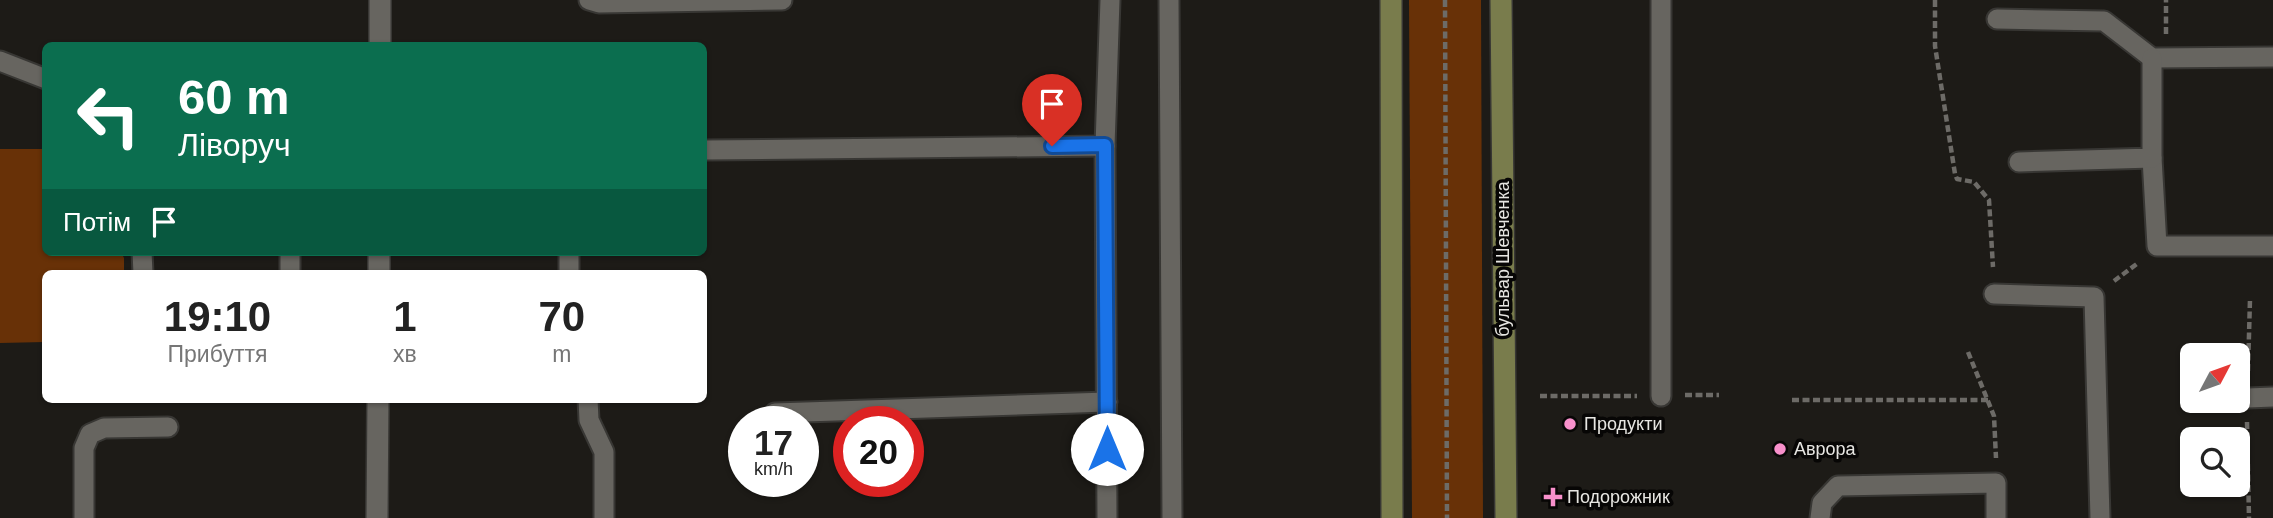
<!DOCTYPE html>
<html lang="uk">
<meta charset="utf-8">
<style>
body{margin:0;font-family:Arial,sans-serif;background:#f6f6f6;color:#222;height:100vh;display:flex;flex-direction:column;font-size:26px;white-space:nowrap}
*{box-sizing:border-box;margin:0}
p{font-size:23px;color:#767676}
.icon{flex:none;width:38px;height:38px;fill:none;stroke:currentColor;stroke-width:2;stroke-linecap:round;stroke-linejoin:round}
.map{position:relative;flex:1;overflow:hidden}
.details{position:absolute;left:42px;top:270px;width:665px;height:133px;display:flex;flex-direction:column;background:#fff;border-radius:10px;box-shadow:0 2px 5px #0004}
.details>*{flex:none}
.top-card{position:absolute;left:42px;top:42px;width:665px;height:214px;border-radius:10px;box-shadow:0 2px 5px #0004;background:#0b6e4f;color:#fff;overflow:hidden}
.needle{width:46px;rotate:49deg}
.fabs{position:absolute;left:2180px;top:343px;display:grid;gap:14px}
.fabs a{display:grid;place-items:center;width:70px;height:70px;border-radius:10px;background:#fff;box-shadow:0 2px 5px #0004;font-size:35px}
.speed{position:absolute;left:728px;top:406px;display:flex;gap:14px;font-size:35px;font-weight:700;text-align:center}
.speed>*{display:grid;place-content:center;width:91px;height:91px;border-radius:50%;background:#fff;box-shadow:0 2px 5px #0004;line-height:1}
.speed small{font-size:18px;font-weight:400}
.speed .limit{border:10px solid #d22;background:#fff;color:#111}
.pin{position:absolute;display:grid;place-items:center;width:60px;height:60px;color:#fff;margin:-72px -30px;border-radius:50% 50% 50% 0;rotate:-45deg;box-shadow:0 0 7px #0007}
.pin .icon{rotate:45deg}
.me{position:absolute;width:77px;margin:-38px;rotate:0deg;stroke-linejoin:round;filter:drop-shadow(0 0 5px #0008)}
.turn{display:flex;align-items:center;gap:24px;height:147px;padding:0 21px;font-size:32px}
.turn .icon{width:91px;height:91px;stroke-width:2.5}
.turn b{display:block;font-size:49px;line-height:60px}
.then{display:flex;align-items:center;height:66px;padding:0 21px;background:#0003;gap:14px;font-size:26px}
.eta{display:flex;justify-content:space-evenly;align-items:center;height:119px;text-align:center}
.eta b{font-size:42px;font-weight:700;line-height:49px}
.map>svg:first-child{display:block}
</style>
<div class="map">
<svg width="2273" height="518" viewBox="0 0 2273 518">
<rect width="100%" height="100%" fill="#1d1b17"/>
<g fill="#683107">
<path d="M 1409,0 L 1481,0 L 1483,518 L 1412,518 Z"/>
<path d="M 0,149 L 45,149 L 46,252 L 121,252 L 124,258 L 124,273 L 46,273 L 45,342 L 0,343 Z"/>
</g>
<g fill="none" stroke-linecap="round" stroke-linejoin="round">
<defs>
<g id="lane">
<path d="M 589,0 L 599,3 L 782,0"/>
<path d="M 1169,0 L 1172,518"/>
<path d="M 1661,0 L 1661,396"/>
<path d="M 1997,19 L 2104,21 L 2152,58 L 2273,57"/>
<path d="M 0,61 L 46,79"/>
<path d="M 704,150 L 1105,146"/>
<path d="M 2152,158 L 2157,246 L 2273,246"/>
<path d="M 2019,162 L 2152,158 L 2152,58"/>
<path d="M 142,252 L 143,273"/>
<path d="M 290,252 L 290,273"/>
<path d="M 569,252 L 569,273"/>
<path d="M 1994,294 L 2094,297 L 2100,518"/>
<path d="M 2248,398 L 2273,397"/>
<path d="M 588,399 L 589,420 L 604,452 L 604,518"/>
<path d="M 775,413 L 1107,402"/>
<path d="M 84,518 L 84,448 L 90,434 L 104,428 L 168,427"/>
<path d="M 1107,518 L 1105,146 L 1110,0"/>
<path d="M 1820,518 L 1822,503 L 1838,486 L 1996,483 L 1996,518"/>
</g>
<g id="street">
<path d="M 380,46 L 380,0"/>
<path d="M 379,273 L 379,252"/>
<path d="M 377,518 L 378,399"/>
</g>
<g id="secondary">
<path d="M 1391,0 L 1392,518"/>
<path d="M 1501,0 L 1506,518"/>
</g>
</defs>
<use href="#lane" stroke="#383734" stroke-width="23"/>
<use href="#street" stroke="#383734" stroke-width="24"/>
<use href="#secondary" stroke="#383734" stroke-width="24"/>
<g stroke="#6d6b67" stroke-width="4.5" stroke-dasharray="7 3.5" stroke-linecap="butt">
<path d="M 1445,0 L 1447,518"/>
<path d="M 1935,0 L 1935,46 L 1955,174 L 1957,179 L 1974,182 L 1989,200 L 1993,267"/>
<path d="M 2166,34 L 2166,0"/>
<path d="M 2114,281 L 2138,263"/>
<path d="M 1968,352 L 1994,416 L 1996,458"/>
<path d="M 2248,371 L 2250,299"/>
<path d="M 1685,395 L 1719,395"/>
<path d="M 1540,396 L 1637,396"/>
<path d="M 1792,400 L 1988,400"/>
<path d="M 2247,422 L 2249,518"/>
</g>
<use href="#lane" stroke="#676560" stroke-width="19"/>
<use href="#street" stroke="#676560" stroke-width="21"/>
<use href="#secondary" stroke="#797c4c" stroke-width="21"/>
</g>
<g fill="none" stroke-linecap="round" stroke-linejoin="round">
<defs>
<path id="route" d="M 1052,146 L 1105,145 L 1107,449"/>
</defs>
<use href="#route" stroke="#114b97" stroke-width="18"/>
<use href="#route" stroke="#1a73e8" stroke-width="12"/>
</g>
<g fill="#f890cb" stroke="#070605" stroke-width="2.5">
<circle cx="1570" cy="424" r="7"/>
<circle cx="1780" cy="449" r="7"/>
<path d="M1549.5 486.5h7v7h7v7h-7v7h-7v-7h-7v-7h7z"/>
</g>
<g text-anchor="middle" stroke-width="7" stroke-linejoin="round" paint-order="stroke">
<g font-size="18" fill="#e7e6e2" stroke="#070605">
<text transform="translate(1503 259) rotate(-90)" y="6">бульвар Шевченка</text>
</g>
<g font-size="18" fill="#e7e6e2" stroke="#070605" text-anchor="start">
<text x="1584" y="430">Продукти</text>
<text x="1794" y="455">Аврора</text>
<text x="1567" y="503">Подорожник</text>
</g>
</g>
</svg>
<div class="fabs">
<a><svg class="needle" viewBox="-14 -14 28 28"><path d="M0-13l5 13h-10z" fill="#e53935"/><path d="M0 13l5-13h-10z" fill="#767676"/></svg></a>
<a><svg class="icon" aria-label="search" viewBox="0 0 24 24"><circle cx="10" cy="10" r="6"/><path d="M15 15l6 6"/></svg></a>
</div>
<div class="speed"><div>17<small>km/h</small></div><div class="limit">20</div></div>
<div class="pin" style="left:1052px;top:146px;background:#d93025"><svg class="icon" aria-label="arrive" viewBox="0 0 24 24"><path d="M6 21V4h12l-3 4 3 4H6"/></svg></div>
<svg class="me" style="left:1107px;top:449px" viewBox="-20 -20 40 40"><circle r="19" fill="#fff"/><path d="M0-13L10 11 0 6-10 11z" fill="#1a73e8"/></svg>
<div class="top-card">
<div class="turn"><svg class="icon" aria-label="left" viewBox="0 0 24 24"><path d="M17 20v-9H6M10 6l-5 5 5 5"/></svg><div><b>60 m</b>Ліворуч</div></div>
<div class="then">Потім<svg class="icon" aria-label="arrive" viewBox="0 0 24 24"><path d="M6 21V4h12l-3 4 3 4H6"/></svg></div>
</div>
<section class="details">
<div class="eta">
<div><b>19:10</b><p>Прибуття</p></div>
<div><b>1</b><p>хв</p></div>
<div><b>70</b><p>m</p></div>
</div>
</section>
</div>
